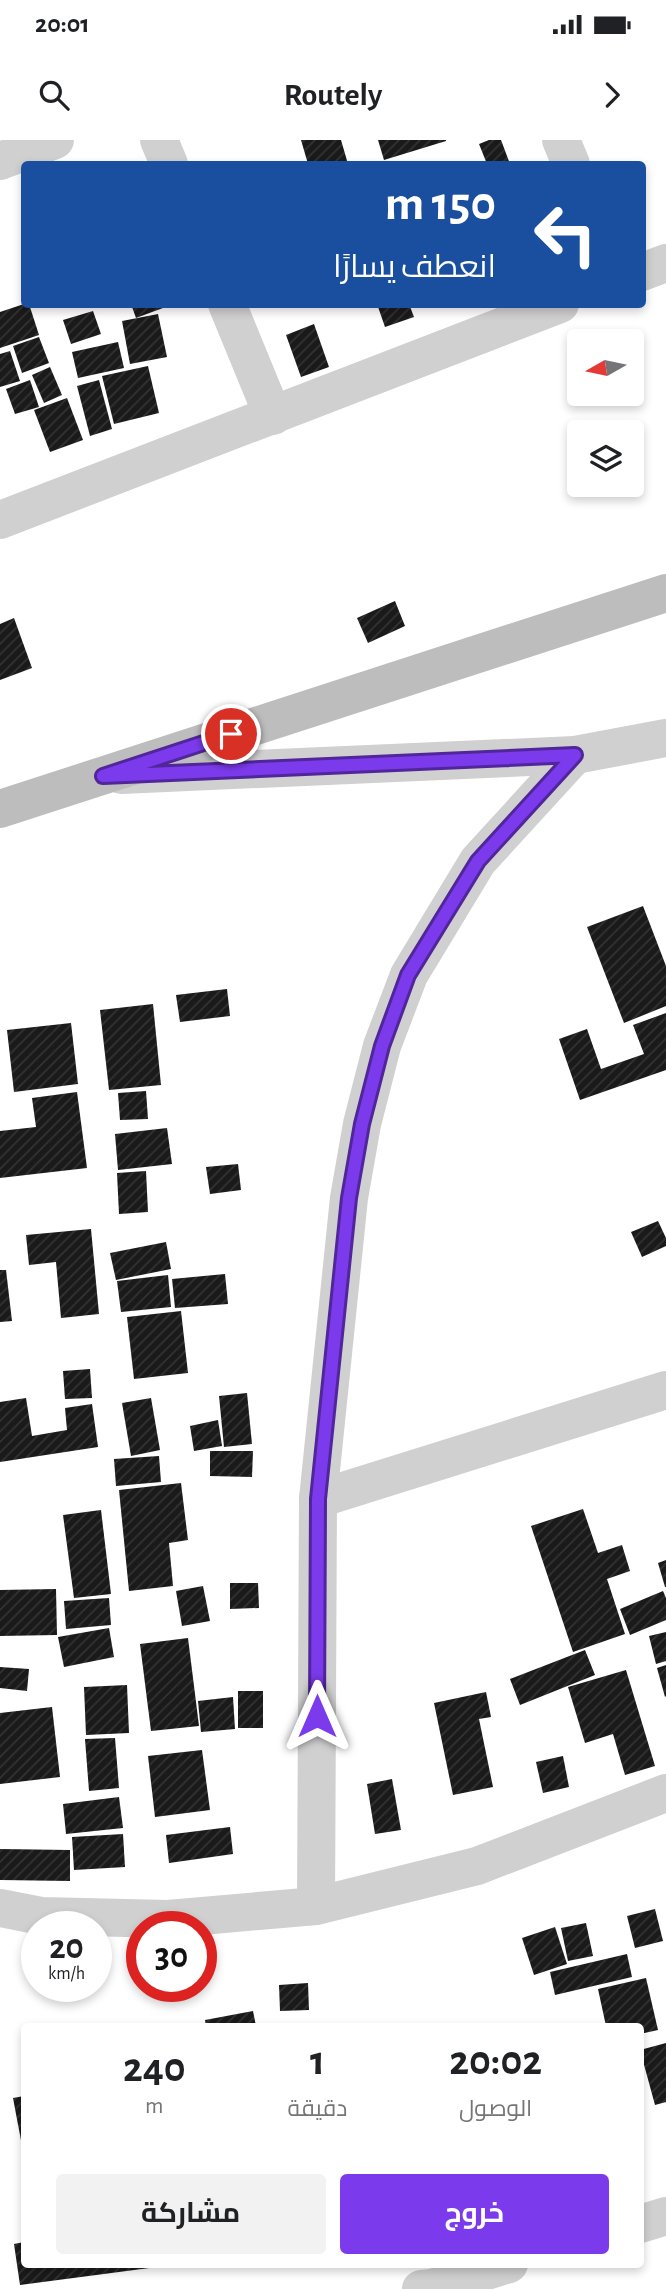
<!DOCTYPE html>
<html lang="ar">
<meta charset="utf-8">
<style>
body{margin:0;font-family:"Alegreya Sans",Cairo,sans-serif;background:#f2f2f2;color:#202124;direction:rtl;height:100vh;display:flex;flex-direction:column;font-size:26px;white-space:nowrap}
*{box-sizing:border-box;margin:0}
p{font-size:23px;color:#757577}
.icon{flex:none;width:38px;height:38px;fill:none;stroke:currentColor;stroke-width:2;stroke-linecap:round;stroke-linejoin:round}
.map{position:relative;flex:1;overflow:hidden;direction:ltr}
.details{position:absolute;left:21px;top:1883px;width:623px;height:245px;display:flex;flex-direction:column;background:#fff;border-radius:7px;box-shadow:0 4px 10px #0003;direction:rtl}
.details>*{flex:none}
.top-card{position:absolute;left:21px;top:21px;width:625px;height:147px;border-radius:7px;box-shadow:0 4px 10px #0003;direction:rtl;background:#1a4fa0;color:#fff;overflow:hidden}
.needle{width:46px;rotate:261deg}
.tools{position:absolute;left:567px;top:189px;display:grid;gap:14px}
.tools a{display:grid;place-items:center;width:77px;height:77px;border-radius:7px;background:#fff;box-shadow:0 4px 10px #0003;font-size:35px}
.speed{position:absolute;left:21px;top:1771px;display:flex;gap:14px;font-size:35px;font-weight:700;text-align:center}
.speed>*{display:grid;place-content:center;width:91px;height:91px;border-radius:50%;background:#fff;box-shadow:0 4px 10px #0003;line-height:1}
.speed small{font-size:18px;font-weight:400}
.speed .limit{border:10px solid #d22;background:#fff;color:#111}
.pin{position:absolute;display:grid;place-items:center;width:60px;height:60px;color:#fff;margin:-30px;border:4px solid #fff;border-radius:50%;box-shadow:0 2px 7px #0007}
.me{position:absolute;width:77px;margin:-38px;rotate:0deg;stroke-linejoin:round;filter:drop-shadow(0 0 5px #0008)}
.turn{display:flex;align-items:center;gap:24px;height:147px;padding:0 35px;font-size:32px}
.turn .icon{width:91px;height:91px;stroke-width:2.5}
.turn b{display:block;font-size:49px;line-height:60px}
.eta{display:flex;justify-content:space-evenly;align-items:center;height:119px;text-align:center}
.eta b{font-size:42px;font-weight:700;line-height:49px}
.cta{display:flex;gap:14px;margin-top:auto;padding:14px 35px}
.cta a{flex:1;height:80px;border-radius:7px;background:#7c3aed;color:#fff;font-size:28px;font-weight:700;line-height:80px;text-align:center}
.cta a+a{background:#f2f2f2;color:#202124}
.status{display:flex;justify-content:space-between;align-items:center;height:49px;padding:0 35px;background:#fff;direction:ltr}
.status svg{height:19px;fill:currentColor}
header{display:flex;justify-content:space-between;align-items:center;height:91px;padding:0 35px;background:#fff;font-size:32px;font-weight:700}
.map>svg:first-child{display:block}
</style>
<div class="status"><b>20:01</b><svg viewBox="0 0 49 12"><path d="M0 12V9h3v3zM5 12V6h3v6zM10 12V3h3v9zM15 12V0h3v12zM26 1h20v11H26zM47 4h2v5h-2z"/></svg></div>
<header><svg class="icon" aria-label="forward" viewBox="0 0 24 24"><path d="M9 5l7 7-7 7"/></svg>Routely<svg class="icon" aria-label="search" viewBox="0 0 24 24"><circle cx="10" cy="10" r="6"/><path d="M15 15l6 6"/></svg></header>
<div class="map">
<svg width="666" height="2149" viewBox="0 0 666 2149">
<defs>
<pattern id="building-hatch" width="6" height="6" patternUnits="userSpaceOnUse" patternTransform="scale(1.75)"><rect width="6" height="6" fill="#1a1a1a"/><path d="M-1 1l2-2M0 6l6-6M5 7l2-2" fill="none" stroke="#333"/></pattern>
</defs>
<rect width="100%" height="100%" fill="#fff"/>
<g fill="url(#building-hatch)">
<path d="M 301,0 L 341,0 L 348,24 L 308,24 Z"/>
<path d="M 378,0 L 446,0 L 446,1 L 384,20 Z"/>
<path d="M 489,0 L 501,0 L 510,24 L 487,24 L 479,4 Z"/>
<path d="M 24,164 L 29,164 L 39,195 L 0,208 L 0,172 Z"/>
<path d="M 131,164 L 171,164 L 171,165 L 136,178 Z"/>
<path d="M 377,164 L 409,164 L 414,177 L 385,187 Z"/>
<path d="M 93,171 L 101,194 L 71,204 L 63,180 Z"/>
<path d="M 158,174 L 167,217 L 130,224 L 122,181 Z"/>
<path d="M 314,184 L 329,227 L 301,237 L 286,195 Z"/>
<path d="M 39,197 L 49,223 L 22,233 L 13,206 Z"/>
<path d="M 118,202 L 124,228 L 78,238 L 72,212 Z"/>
<path d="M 10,211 L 20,241 L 0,247 L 0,214 Z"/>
<path d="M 148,226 L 159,273 L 114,284 L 102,236 Z"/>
<path d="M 50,227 L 62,255 L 44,263 L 32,235 Z"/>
<path d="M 30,240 L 39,267 L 15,274 L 6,249 Z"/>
<path d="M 99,240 L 112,289 L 90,296 L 77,246 Z"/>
<path d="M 67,258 L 83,300 L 50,312 L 34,270 Z"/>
<path d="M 395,461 L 405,486 L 368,503 L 357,478 Z"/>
<path d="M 14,478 L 32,528 L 0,540 L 0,484 Z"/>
<path d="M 643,766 L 666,826 L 666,866 L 624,883 L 587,787 Z"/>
<path d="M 227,849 L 230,876 L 180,882 L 176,855 Z"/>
<path d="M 153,864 L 161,945 L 109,950 L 100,870 Z"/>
<path d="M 666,873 L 666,930 L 580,960 L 559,899 L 587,889 L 601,929 L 644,914 L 633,885 Z"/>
<path d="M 71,883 L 78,944 L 14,952 L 7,890 Z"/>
<path d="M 146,951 L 148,979 L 120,980 L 118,953 Z"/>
<path d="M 77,952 L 87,1028 L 0,1038 L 0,991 L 36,987 L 32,958 Z"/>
<path d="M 167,988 L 172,1024 L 118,1030 L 115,994 Z"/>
<path d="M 238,1024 L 241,1050 L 210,1054 L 206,1027 Z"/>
<path d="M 146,1031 L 148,1072 L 119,1074 L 117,1033 Z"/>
<path d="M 658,1081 L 666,1098 L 666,1106 L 642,1117 L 631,1092 Z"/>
<path d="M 91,1089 L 99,1174 L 61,1178 L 56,1122 L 29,1125 L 26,1095 Z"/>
<path d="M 166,1102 L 171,1129 L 116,1140 L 110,1113 Z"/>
<path d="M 0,1130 L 6,1130 L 12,1181 L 0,1182 Z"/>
<path d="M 225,1134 L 228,1164 L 175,1168 L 172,1139 Z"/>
<path d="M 168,1135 L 171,1167 L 121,1172 L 117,1141 Z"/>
<path d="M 181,1171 L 188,1233 L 134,1239 L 127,1177 Z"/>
<path d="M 90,1229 L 92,1258 L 65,1259 L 63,1231 Z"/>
<path d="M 247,1253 L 252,1304 L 224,1307 L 219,1256 Z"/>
<path d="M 26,1258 L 32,1296 L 67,1290 L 65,1268 L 92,1264 L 98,1307 L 0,1322 L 0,1262 Z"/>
<path d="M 151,1258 L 160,1310 L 131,1316 L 122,1263 Z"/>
<path d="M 218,1280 L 222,1306 L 194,1311 L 190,1286 Z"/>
<path d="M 210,1311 L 253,1311 L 252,1337 L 210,1336 Z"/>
<path d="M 159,1316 L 161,1342 L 116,1346 L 114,1319 Z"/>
<path d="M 181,1343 L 188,1400 L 169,1403 L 173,1446 L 129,1451 L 119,1350 Z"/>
<path d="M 583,1369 L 598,1413 L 622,1405 L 630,1431 L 607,1439 L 625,1494 L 573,1512 L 531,1386 Z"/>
<path d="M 101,1370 L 111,1454 L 74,1458 L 63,1375 Z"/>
<path d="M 666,1420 L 666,1447 L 665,1447 L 658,1423 Z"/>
<path d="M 230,1443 L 258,1443 L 259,1468 L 230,1469 Z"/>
<path d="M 203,1446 L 210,1481 L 182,1486 L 176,1451 Z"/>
<path d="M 56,1449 L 57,1495 L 0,1496 L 0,1450 Z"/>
<path d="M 663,1451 L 666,1458 L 666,1480 L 630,1495 L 620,1469 Z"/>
<path d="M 109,1458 L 111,1485 L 66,1489 L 64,1461 Z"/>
<path d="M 109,1488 L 114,1517 L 64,1527 L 58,1497 Z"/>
<path d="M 666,1492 L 666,1521 L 656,1524 L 649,1496 Z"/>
<path d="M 188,1498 L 199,1586 L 151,1591 L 140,1504 Z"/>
<path d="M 585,1510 L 595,1535 L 520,1565 L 510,1539 Z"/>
<path d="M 666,1525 L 666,1556 L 665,1557 L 657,1528 Z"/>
<path d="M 0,1527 L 29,1529 L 27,1551 L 0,1548 Z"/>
<path d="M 626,1530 L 655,1626 L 625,1635 L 613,1594 L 585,1603 L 568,1547 Z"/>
<path d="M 127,1545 L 129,1593 L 86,1595 L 84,1547 Z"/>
<rect x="238" y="1551" width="25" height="37"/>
<path d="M 486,1552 L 491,1577 L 479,1579 L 493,1647 L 453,1655 L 434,1563 Z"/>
<path d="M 233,1557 L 235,1589 L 201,1592 L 198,1561 Z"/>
<path d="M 52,1567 L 60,1637 L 0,1644 L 0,1573 Z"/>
<path d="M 115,1598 L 119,1648 L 89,1651 L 85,1599 Z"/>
<path d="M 202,1610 L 210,1670 L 155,1677 L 148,1616 Z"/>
<path d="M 563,1616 L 569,1647 L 543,1653 L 536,1622 Z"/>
<path d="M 392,1639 L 401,1690 L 375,1694 L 367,1644 Z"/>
<path d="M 119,1657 L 123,1688 L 66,1694 L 63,1664 Z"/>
<path d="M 230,1687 L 233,1714 L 169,1723 L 166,1695 Z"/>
<path d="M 123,1694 L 125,1727 L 74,1730 L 72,1697 Z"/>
<path d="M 0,1709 L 70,1710 L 70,1741 L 0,1740 Z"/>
<path d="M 655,1769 L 663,1801 L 635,1808 L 627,1776 Z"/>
<path d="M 586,1783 L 593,1816 L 568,1821 L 561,1788 Z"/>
<path d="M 555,1787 L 567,1824 L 534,1835 L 522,1798 Z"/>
<path d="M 627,1814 L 632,1837 L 555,1855 L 550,1832 Z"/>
<path d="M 646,1838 L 658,1890 L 640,1894 L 640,1886 L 606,1886 L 598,1849 Z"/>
<path d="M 308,1843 L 309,1870 L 280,1871 L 279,1845 Z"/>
<path d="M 253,1871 L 256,1886 L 206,1886 L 205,1880 Z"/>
<path d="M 666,1903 L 666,1962 L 655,1965 L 640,1910 Z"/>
<path d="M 24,1956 L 24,2010 L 23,2011 L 13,1958 Z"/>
<path d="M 24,2102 L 24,2124 L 156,2124 L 157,2127 L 20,2145 L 14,2104 Z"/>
</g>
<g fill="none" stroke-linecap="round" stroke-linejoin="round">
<g stroke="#d0d0d0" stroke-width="38">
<path d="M 159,0 L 169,24"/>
<path d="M 561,0 L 571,24"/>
<path d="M 0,21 L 55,0"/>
<path d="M 642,132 L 666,123"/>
<path d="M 227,164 L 273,276"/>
<path d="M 0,380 L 560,164"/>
<path d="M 121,635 L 575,615 L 666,598"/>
<path d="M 318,1359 L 666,1250"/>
<path d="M 316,1766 L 318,1359 L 349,1058 L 362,984 L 382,906 L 409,835 L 478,721 L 575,615"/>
<path d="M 0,1768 L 41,1776 L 168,1779 L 316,1766 L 477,1726 L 666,1653"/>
<path d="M 640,2084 L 666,2076"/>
<path d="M 421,2149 L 432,2148 L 509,2124"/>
</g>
<path stroke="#bdbdbd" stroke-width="38" d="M 0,669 L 666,453"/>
</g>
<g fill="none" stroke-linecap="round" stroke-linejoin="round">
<defs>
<path id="route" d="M 231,594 L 103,636 L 575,615 L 478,721 L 408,835 L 382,906 L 362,984 L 349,1058 L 318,1359 L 317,1576"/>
</defs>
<use href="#route" stroke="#51269a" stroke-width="18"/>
<use href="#route" stroke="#7c3aed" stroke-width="12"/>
</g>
</svg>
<div class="tools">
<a><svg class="needle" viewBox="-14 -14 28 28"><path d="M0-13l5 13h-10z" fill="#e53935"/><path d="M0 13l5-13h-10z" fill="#757577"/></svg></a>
<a><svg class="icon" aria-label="layers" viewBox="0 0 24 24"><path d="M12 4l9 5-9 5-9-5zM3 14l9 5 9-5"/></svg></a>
</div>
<div class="speed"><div>20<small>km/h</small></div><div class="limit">30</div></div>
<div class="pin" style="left:231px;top:594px;background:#d93025"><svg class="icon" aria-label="arrive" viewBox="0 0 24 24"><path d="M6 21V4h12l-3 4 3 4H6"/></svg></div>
<svg class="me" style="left:317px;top:1576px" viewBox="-20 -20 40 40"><path d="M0-17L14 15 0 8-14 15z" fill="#7c3aed" stroke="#fff" stroke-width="4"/></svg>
<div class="top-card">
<div class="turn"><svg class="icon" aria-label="left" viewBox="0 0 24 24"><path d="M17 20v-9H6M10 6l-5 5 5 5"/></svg><div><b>150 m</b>انعطف يسارًا</div></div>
</div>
<section class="details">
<div class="eta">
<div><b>20:02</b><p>الوصول</p></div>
<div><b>1</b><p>دقيقة</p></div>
<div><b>240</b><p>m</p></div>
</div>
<div class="cta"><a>خروج</a><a>مشاركة</a></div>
</section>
</div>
